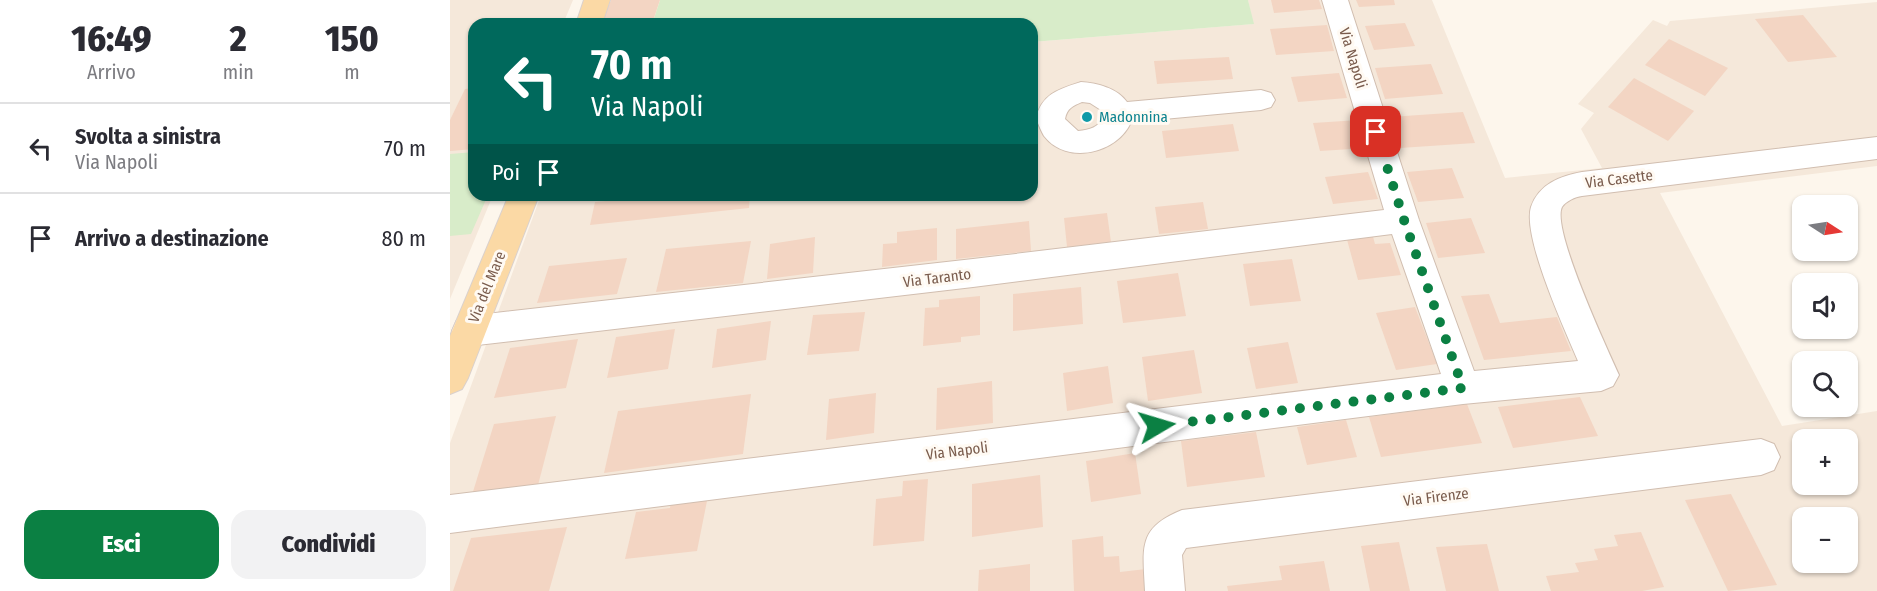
<!DOCTYPE html>
<html lang="it">
<meta charset="utf-8">
<style>
body{margin:0;font-family:"Fira Sans Condensed",sans-serif;background:#f2f2f3;color:#2b2b33;height:100vh;display:flex;flex-direction:column;font-size:22px;white-space:nowrap}
*{box-sizing:border-box;margin:0}
p{font-size:20px;color:#7c7c81}
.icon{flex:none;width:33px;height:33px;fill:none;stroke:currentColor;stroke-width:2;stroke-linecap:round;stroke-linejoin:round}
.map{position:relative;flex:1;overflow:hidden}
.details{display:flex;flex-direction:column;background:#fff;width:450px}
.details>*{flex:none}
.guide{position:absolute;left:18px;top:18px;width:570px;height:183px;border-radius:18px;box-shadow:0 2px 4px #0004;background:#00695c;color:#fff;overflow:hidden}
.needle{width:39px;rotate:102deg}
.controls{position:absolute;left:1342px;top:195px;display:grid;gap:12px}
.controls a{display:grid;place-items:center;width:66px;height:66px;border-radius:12px;background:#fff;box-shadow:0 2px 4px #0004;font-size:30px}
.pin{position:absolute;display:grid;place-items:center;width:51px;height:51px;color:#fff;margin:-26px;border-radius:12px;box-shadow:0 3px 9px #0006}
.me{position:absolute;width:66px;margin:-33px;rotate:83deg;stroke-linejoin:round;filter:drop-shadow(0 0 4px #0008)}
.turn{display:flex;align-items:center;gap:21px;height:126px;padding:0 24px;font-size:27px}
.turn .icon{width:78px;height:78px;stroke-width:2.5}
.turn b{display:block;font-size:42px;line-height:51px}
.then{display:flex;align-items:center;height:57px;padding:0 24px;background:#0003;gap:12px;font-size:22px}
.eta{display:flex;justify-content:space-evenly;align-items:center;height:102px;text-align:center}
.eta b{font-size:36px;font-weight:800;line-height:42px}
.button{display:flex;gap:12px;margin-top:auto;padding:12px 24px}
.button a{flex:1;height:69px;border-radius:18px;background:#0b8043;color:#fff;font-size:24px;font-weight:800;line-height:69px;text-align:center}
.button a+a{background:#f2f2f3;color:#2b2b33}
ul{padding:0;list-style:none}
li{display:flex;align-items:center;gap:18px;height:90px;padding:0 24px;border-top:2px solid #e1e1e2}
li div{flex:1}
li b{display:block;font-size:22px}
li em{font-style:normal}
main{display:flex;flex:1;min-height:0}
.map>svg:first-child{display:block}
</style>
<main>
<section class="details">
<div class="eta">
<div><b>16:49</b><p>Arrivo</p></div>
<div><b>2</b><p>min</p></div>
<div><b>150</b><p>m</p></div>
</div>
<ul>
<li><svg class="icon" aria-label="left" viewBox="0 0 24 24"><path d="M17 20v-9H6M10 6l-5 5 5 5"/></svg><div><b>Svolta a sinistra</b><p>Via Napoli</p></div><em>70 m</em></li>
<li><svg class="icon" aria-label="arrive" viewBox="0 0 24 24"><path d="M6 21V4h12l-3 4 3 4H6"/></svg><div><b>Arrivo a destinazione</b></div><em>80 m</em></li>
</ul>
<div class="button"><a>Esci</a><a>Condividi</a></div>
</section>
<div class="map">
<svg width="1427" height="591" viewBox="0 0 1427 591">
<rect width="100%" height="100%" fill="#fdf6ec"/>
<g fill="#f5e8da" fill-rule="evenodd">
<path d="M 0,0 L 123,0 L 113,24 L 24,24 L 24,195 L 43,195 L 0,299 Z"/>
<path d="M 798,0 L 982,0 L 1055,178 L 1152,168 L 1131,129 L 1144,113 L 1128,104 L 1203,20 L 1217,26 L 1220,21 L 1427,2 L 1427,166 L 1210,193 L 1332,426 L 1427,411 L 1427,591 L 0,591 L 0,443 L 91,195 L 582,195 L 582,42 L 803,24 ZM 1353,440 L 1398,440 L 1398,484 L 1353,484 ZM 1353,518 L 1398,518 L 1398,562 L 1353,562 Z"/>
</g>
<g fill="#d8ecc9">
<path d="M 210,0 L 798,0 L 804,24 L 582,42 L 582,24 L 202,24 Z"/>
<path d="M 24,152 L 24,195 L 38,195 L 21,234 L 0,236 L 0,154 Z"/>
</g>
<g fill="#f3d5c3">
<path d="M 161,0 L 210,0 L 202,24 L 151,24 Z"/>
<path d="M 821,0 L 869,0 L 872,9 L 824,13 Z"/>
<path d="M 906,0 L 944,0 L 945,5 L 909,7 Z"/>
<path d="M 1353,15 L 1387,57 L 1338,62 L 1305,19 Z"/>
<path d="M 955,23 L 965,46 L 924,50 L 915,26 Z"/>
<path d="M 877,25 L 884,51 L 826,55 L 820,29 Z"/>
<path d="M 1219,39 L 1278,68 L 1255,96 L 1195,65 Z"/>
<path d="M 779,57 L 783,79 L 707,84 L 704,61 Z"/>
<path d="M 981,64 L 993,94 L 935,99 L 925,68 Z"/>
<path d="M 889,73 L 897,98 L 848,102 L 841,77 Z"/>
<path d="M 1184,78 L 1244,111 L 1218,141 L 1158,107 Z"/>
<path d="M 24,88 L 24,149 L 0,151 L 0,120 L 15,89 Z"/>
<path d="M 1013,112 L 1025,143 L 950,148 L 940,117 Z"/>
<path d="M 909,120 L 917,148 L 870,151 L 863,123 Z"/>
<path d="M 783,124 L 789,151 L 716,158 L 712,131 Z"/>
<path d="M 1002,168 L 1014,198 L 968,202 L 957,172 Z"/>
<path d="M 918,172 L 928,199 L 883,204 L 875,177 Z"/>
<path d="M 223,195 L 300,195 L 299,208 L 140,225 L 145,202 Z"/>
<path d="M 753,202 L 758,229 L 709,234 L 705,207 Z"/>
<path d="M 657,213 L 661,242 L 617,247 L 614,218 Z"/>
<path d="M 1021,218 L 1035,253 L 988,258 L 976,223 Z"/>
<path d="M 579,221 L 581,251 L 506,259 L 506,229 Z"/>
<path d="M 487,228 L 487,260 L 432,267 L 433,244 L 447,243 L 447,232 Z"/>
<path d="M 922,233 L 925,244 L 940,243 L 951,275 L 908,280 L 896,236 Z"/>
<path d="M 365,237 L 363,273 L 317,279 L 320,244 Z"/>
<path d="M 301,241 L 293,283 L 206,292 L 216,249 Z"/>
<path d="M 177,258 L 167,294 L 87,303 L 99,266 Z"/>
<path d="M 842,259 L 851,301 L 800,306 L 793,264 Z"/>
<path d="M 728,273 L 736,316 L 673,323 L 667,281 Z"/>
<path d="M 631,287 L 633,324 L 563,331 L 563,294 Z"/>
<path d="M 1039,294 L 1050,323 L 1107,317 L 1121,351 L 1034,360 L 1011,296 Z"/>
<path d="M 530,296 L 530,335 L 511,337 L 511,342 L 473,346 L 475,308 L 489,307 L 489,300 Z"/>
<path d="M 965,307 L 987,364 L 946,370 L 926,313 Z"/>
<path d="M 415,312 L 409,351 L 357,355 L 363,315 Z"/>
<path d="M 321,321 L 316,360 L 262,368 L 267,329 Z"/>
<path d="M 225,329 L 218,369 L 157,378 L 166,337 Z"/>
<path d="M 128,339 L 116,388 L 44,398 L 60,348 Z"/>
<path d="M 838,342 L 848,383 L 806,389 L 797,348 Z"/>
<path d="M 744,350 L 752,393 L 698,401 L 692,357 Z"/>
<path d="M 658,366 L 663,403 L 617,411 L 613,373 Z"/>
<path d="M 542,381 L 543,423 L 486,430 L 487,388 Z"/>
<path d="M 426,393 L 424,433 L 376,440 L 379,399 Z"/>
<path d="M 301,394 L 293,454 L 154,473 L 168,411 Z"/>
<path d="M 1130,397 L 1148,436 L 1063,448 L 1048,407 Z"/>
<path d="M 1017,404 L 1032,443 L 931,457 L 919,417 Z"/>
<path d="M 106,416 L 87,489 L 21,498 L 44,424 Z"/>
<path d="M 896,420 L 907,457 L 857,465 L 847,427 Z"/>
<path d="M 806,432 L 815,477 L 737,487 L 731,441 Z"/>
<path d="M 685,453 L 691,494 L 641,502 L 636,461 Z"/>
<path d="M 590,475 L 593,527 L 522,537 L 522,484 Z"/>
<path d="M 478,479 L 474,541 L 423,546 L 426,499 L 452,496 L 453,481 Z"/>
<path d="M 1281,494 L 1327,585 L 1278,591 L 1235,500 Z"/>
<path d="M 258,496 L 247,551 L 175,559 L 186,512 L 220,508 L 221,500 Z"/>
<path d="M 117,527 L 99,591 L 3,591 L 21,538 Z"/>
<path d="M 1191,532 L 1214,587 L 1192,591 L 1101,591 L 1096,576 L 1129,572 L 1125,563 L 1148,560 L 1144,549 L 1168,546 L 1164,535 Z"/>
<path d="M 653,536 L 654,557 L 669,556 L 670,572 L 696,569 L 697,591 L 624,591 L 622,540 Z"/>
<path d="M 949,542 L 960,591 L 920,591 L 911,546 Z"/>
<path d="M 1037,544 L 1049,591 L 996,591 L 986,547 Z"/>
<path d="M 874,561 L 880,591 L 778,591 L 777,586 L 832,580 L 829,566 Z"/>
<path d="M 580,564 L 580,591 L 528,591 L 529,570 Z"/>
</g>
<g fill="none" stroke-linecap="round" stroke-linejoin="round">
<defs>
<g id="minor">
<path d="M 872,0 L 898,0 L 969,220 L 1024,371 L 1128,361 C 1115,330 1072,237 1081,207 C 1089,184 1110,176 1132,172 L 1427,137 L 1427,159 L 1132,196 C 1125,197 1116,201 1112,207 C 1101,229 1157,348 1169,375 L 1163,386 L 1151,391 L 1013,404 L 0,533 L 0,495 L 991,374 L 942,234 L 523,287 L 19,346 L 7,342 L 2,331 L 7,320 L 19,316 L 523,259 L 934,210 Z"/>
<path d="M 631,82 C 647,83 667,88 677,102 L 811,90 L 821,93 L 825,100 L 821,107 L 811,110 L 681,122 C 668,153 617,166 594,136 C 591,131 589,125 586,119 C 591,94 609,89 631,82 ZM 632,102 L 640,103 L 654,112 L 655,117 C 648,127 640,130 628,131 L 615,119 C 617,108 623,106 632,102 Z"/>
<path d="M 1311,439 L 1324,444 L 1330,457 L 1324,470 L 1311,475 L 736,548 L 732,555 L 735,591 L 695,591 C 693,548 687,528 732,510 Z"/>
</g>
<g id="major">
<path d="M 134,0 L 160,0 L 152,24 L 126,24 Z"/>
<path d="M 59,195 L 89,195 L 18,378 L 12,389 L 0,394 L 0,336 Z"/>
</g>
</defs>
<use href="#minor" stroke="#d1beb0" stroke-width="2"/>
<use href="#major" stroke="#dad1cd" stroke-width="2"/>
<use href="#minor" fill="#fff" fill-rule="evenodd"/>
<use href="#major" fill="#fbd9a5" fill-rule="evenodd"/>
</g>
<g fill="none" stroke-linecap="round" stroke-linejoin="round">
<path stroke="#0b8043" stroke-width="10" stroke-dasharray="0 18" d="M 707,426 L 1013,388 L 954,220 L 926,132"/>
</g>
<circle fill="#0f9aa8" stroke="#fffaf3" stroke-width="2" cx="637" cy="117" r="6"/>
<g text-anchor="middle" stroke-width="6" stroke-linejoin="round" paint-order="stroke">
<g font-size="15" fill="#7a5c4d" stroke="#fffaf3">
<text transform="translate(903 58) rotate(73)" y="5">Via Napoli</text>
<text transform="translate(1169 179) rotate(-7)" y="5">Via Casette</text>
<text transform="translate(487 278) rotate(-7)" y="5">Via Taranto</text>
<text transform="translate(37 287) rotate(-68)" y="5">Via del Mare</text>
<text transform="translate(507 451) rotate(-7)" y="5">Via Napoli</text>
<text transform="translate(986 497) rotate(-7)" y="5">Via Firenze</text>
</g>
<g font-size="15" fill="#0d838f" stroke="#fffaf3" text-anchor="start">
<text x="649" y="122">Madonnina</text>
</g>
</g>
</svg>
<div class="controls">
<a><svg class="needle" viewBox="-14 -14 28 28"><path d="M0-13l5 13h-10z" fill="#e53935"/><path d="M0 13l5-13h-10z" fill="#7c7c81"/></svg></a>
<a><svg class="icon" aria-label="sound" viewBox="0 0 24 24"><path d="M4 9h4l5-4v14l-5-4H4zM17 9q2 3 0 6"/></svg></a>
<a><svg class="icon" aria-label="search" viewBox="0 0 24 24"><circle cx="10" cy="10" r="6"/><path d="M15 15l6 6"/></svg></a>
<a>+</a>
<a>−</a>
</div>
<div class="pin" style="left:926px;top:132px;background:#d93025"><svg class="icon" aria-label="arrive" viewBox="0 0 24 24"><path d="M6 21V4h12l-3 4 3 4H6"/></svg></div>
<svg class="me" style="left:707px;top:426px" viewBox="-20 -20 40 40"><path d="M0-17L14 15 0 8-14 15z" fill="#0b8043" stroke="#fff" stroke-width="4"/></svg>
<div class="guide">
<div class="turn"><svg class="icon" aria-label="left" viewBox="0 0 24 24"><path d="M17 20v-9H6M10 6l-5 5 5 5"/></svg><div><b>70 m</b>Via Napoli</div></div>
<div class="then">Poi<svg class="icon" aria-label="arrive" viewBox="0 0 24 24"><path d="M6 21V4h12l-3 4 3 4H6"/></svg></div>
</div>
</div>
</main>
